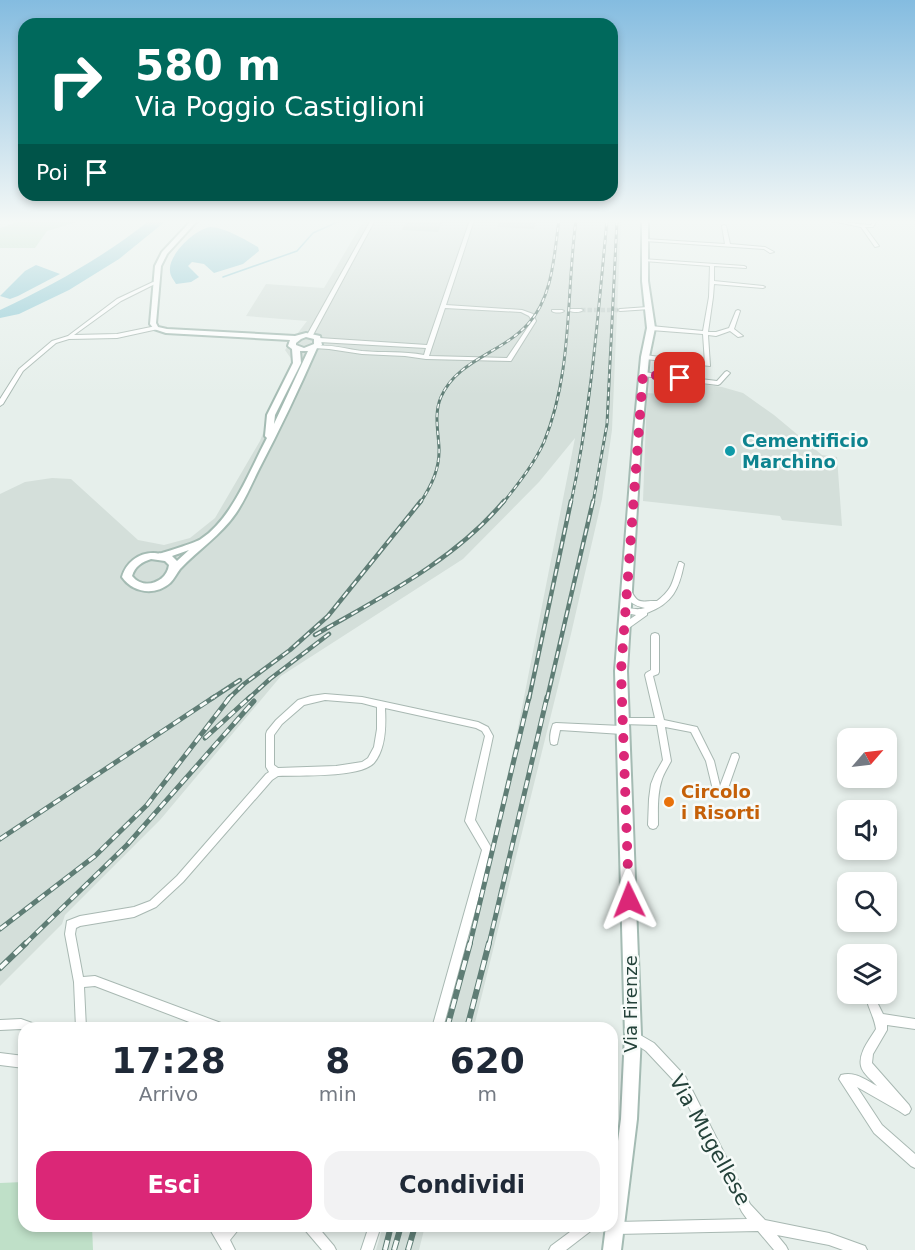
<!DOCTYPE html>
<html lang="it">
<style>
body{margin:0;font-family:"DejaVu Sans",sans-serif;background:#f2f2f3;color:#1f2937;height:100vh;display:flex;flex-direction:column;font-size:22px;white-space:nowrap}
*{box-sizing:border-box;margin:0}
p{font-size:20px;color:#747a83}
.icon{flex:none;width:33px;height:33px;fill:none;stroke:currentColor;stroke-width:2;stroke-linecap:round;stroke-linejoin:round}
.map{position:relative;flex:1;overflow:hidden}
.sheet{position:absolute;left:18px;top:1022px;width:600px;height:210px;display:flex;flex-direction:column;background:#fff;border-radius:18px;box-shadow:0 3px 9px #0003}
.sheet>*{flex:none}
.top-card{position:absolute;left:18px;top:18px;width:600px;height:183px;border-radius:18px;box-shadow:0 3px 9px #0003;background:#00695c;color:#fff;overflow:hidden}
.needle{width:39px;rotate:62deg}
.buttons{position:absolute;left:837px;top:728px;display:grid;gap:12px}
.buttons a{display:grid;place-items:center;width:60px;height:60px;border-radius:12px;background:#fff;box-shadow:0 3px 9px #0003;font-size:30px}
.pin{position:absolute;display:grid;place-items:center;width:51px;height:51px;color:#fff;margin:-26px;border-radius:12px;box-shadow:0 3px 9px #0006}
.me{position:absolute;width:66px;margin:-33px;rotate:358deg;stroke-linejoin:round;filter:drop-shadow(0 0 4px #0008)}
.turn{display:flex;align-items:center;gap:21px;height:126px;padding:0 18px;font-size:27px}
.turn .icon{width:78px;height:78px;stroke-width:2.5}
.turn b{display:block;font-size:42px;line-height:51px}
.then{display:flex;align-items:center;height:57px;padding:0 18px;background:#0003;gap:12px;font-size:22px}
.eta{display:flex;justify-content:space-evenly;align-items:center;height:102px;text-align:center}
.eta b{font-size:36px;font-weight:700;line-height:42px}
.action{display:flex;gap:12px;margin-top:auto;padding:12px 18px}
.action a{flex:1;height:69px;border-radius:18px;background:#db2777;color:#fff;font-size:24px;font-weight:700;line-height:69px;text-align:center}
.action a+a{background:#f2f2f3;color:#1f2937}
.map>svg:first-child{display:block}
</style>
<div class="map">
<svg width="915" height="1250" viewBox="0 0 915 1250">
<rect width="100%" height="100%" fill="#e6efeb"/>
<g fill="#d4dfda">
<path d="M 364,220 L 621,220 L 612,430 L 602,499 L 571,634 L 474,1027 L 442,1027 L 492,842 L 516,738 L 575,438 L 539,482 L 463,559 L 281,676 L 160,820 L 65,915 L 62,924 L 0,986 L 0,494 L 25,482 L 52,478 L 71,479 L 138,540 L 164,545 L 190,538 L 215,518 L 260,441 L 292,360 L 285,350 L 307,321 L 246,316 L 266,284 L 324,288 Z"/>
<path d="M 685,382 L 722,387 L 743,393 L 774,415 L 822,455 L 837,457 L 842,526 L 782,520 L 780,516 L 643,501 L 647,393 L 685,396 Z"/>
<path d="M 383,1226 L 425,1226 L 419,1250 L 376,1250 Z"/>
</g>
<g fill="#bfe0c8">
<path d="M 23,220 L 83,220 L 47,231 L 35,248 L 0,248 L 0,228 Z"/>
<path d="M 24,1182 L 24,1226 L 92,1226 L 93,1250 L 0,1250 L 0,1183 Z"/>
</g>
<g fill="#8ec9d4">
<path d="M 150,220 L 167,220 L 119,259 L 69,290 L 19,314 L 0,318 L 0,310 C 53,285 104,257 150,220 Z"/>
<path d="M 210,227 C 224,227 246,240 258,247 L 259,251 L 243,264 L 214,273 L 204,264 L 192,262 L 188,266 L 199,277 L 191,282 L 176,284 C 174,280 170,276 170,271 C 168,255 194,230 210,227 Z"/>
<path d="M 36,265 L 60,274 L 18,296 L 10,299 L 0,296 L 25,271 Z"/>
</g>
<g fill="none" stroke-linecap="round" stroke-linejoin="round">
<path stroke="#8ec9d4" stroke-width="1.5" d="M 223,277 L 297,251 L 313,233 L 342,220"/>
</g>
<g fill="#bbcac4">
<path d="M 407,220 L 443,220 L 438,232 L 402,230 Z"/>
<path d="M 499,220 L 536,220 L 534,229 L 497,227 Z"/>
</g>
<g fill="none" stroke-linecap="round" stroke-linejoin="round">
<path stroke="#bfccc8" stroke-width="4.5" stroke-dasharray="4.5 2" stroke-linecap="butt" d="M 581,310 L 620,310"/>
<defs>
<g id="street">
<path d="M 371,220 L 375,220 L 313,335 L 308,336 L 307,335 Z"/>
<path d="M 470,220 L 474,220 L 446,305 L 522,310 L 533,314 L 536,321 L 511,361 L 426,359 L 405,356 L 362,354 L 329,349 L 314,348 L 314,346 C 330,344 346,349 362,351 C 383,353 403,351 424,355 L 426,348 L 319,342 L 316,340 L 319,338 L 427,345 ZM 445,308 L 521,312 L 529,316 L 532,321 L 507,358 L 429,356 Z"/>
<path d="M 827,220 C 842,220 856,225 871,225 L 873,220 L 877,220 L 873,227 L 865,227 L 879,246 L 875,247 L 861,227 Z"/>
<path d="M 724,225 L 726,226 L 730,244 L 765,247 L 774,252 L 770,253 L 764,249 L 645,241 L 643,240 L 645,239 L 725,244 L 722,226 Z"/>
<path d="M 642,259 L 744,266 L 746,267 L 746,268 L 714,266 L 714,281 L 763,286 L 765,287 L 763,288 L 714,284 L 713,297 L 708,332 L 716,332 L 729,328 L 736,311 L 738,310 L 740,311 L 734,329 L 743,336 L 738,337 L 730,331 L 716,336 L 708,335 L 710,366 L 645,359 L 642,357 L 645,355 L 705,363 L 703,334 L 651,330 L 648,328 L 651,326 L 703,331 L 709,297 L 710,266 L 644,261 L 642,261 Z"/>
<path d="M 153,282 L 157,283 L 121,301 L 74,335 L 117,334 L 156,326 L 158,327 L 158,329 L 117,338 L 69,339 L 56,343 L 23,371 L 3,404 L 0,406 L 0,399 L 19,369 L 52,341 L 68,336 L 117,299 Z"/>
<path d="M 648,307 L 650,307 L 650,309 L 620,311 L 618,310 L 620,309 Z"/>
<path d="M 569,309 L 581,309 L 583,310 C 580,313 573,312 569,311 Z"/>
<path d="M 552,310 L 562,310 L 564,311 C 562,313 554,313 552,311 Z"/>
<path d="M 727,371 L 730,373 L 720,384 L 718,385 L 643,376 L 640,374 L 643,372 L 717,381 L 725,372 Z"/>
<path d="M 679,562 L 681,562 L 684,564 C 679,589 673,603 647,613 L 647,615 L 626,630 L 620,630 L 619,628 L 620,626 L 636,615 L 621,612 L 620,610 L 621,608 C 630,607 635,611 645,608 C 634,606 627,601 623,590 L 624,588 L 630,588 C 638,607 642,600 657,601 C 674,588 672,581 679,562 Z"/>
<path d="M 655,633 L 658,634 L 659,636 L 659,672 L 658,674 L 653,676 L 664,720 L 697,727 L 714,761 L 720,786 L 732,754 L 735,753 L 738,754 L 739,757 L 726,794 L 723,795 L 714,794 L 706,761 L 691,732 L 665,727 L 671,761 C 668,767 664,773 662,779 C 657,794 658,810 658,825 L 656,828 L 653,829 L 650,828 L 648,825 L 649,799 L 651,784 L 655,774 L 663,760 L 657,725 L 622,724 L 619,723 L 618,721 L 619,719 L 622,718 L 655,718 L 645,675 L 646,673 L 651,670 L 651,636 L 652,634 Z"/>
<path d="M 325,694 L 362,697 L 478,722 L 488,727 L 493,736 L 475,820 L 492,849 L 443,1028 L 432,1028 L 482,850 L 465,821 L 485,736 L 482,731 L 476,728 L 385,708 C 386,725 386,749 374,763 C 360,778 299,775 278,776 L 272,780 L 183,882 L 156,907 L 134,917 L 80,926 L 76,928 L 75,934 L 83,977 L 95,976 L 221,1023 L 225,1024 L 226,1028 L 205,1028 L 95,986 L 84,987 L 86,1028 L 76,1028 L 74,982 L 65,934 L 67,921 L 80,916 L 134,907 L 150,901 L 177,876 L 266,774 L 269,772 L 266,767 L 266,734 L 267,731 L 276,720 L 298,700 L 311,696 ZM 325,700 L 362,703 L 377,707 L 377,729 L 374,747 L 368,758 L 362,762 L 336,766 L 278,768 L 274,765 L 274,735 L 282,724 L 304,705 Z"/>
<path d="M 556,723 L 622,726 L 625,728 L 626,730 L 625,732 L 622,734 L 560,730 L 557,744 L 554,745 L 551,744 C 549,738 551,729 553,724 Z"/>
<path d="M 865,993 L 875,993 L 878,1004 L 883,1014 L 915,1019 L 915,1029 L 887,1025 L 887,1030 L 873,1054 L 872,1063 L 909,1105 L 911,1109 L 909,1113 L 905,1115 L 899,1111 L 857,1087 L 882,1125 L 915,1154 L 915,1168 L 911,1166 L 874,1133 L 839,1079 L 841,1075 C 854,1071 865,1079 877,1086 C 872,1080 862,1073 861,1066 C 858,1053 870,1039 876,1029 C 874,1016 867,1006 865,993 Z"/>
<path d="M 21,1019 L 35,1024 L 36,1028 L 24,1028 L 24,1031 L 21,1029 L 0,1030 L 0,1020 Z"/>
<path d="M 635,1032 L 654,1043 L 685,1076 L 750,1204 L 765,1220 L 829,1233 L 865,1246 L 867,1250 L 843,1250 L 829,1245 L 777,1235 L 786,1246 L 788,1250 L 774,1250 L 758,1231 L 616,1234 L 612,1232 L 610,1228 L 611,1226 L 612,1226 L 612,1223 L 616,1222 L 747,1219 L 742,1212 L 677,1084 L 646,1051 L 631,1041 L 630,1037 L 631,1033 Z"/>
<path d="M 0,1053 L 24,1056 L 24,1068 L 0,1065 Z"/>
<path d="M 208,1226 L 221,1226 L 223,1229 L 226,1226 L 240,1226 L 238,1230 L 230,1240 L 235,1250 L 222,1250 Z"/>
<path d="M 303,1226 L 317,1226 L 334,1246 L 336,1250 L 322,1250 L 305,1230 Z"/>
<path d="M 369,1226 L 381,1226 L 373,1250 L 361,1250 Z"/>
<path d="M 578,1226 L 594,1226 L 592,1230 L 566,1250 L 549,1250 L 551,1246 Z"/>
</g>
<g id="secondary">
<path d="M 192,220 L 198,220 L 167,254 L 161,266 L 156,323 L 158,327 L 167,329 L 295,336 L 306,333 L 320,336 L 322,345 L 317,348 C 299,389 280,429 259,469 C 252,483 245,500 236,513 C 221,535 198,550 180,569 C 177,573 174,579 170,583 C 155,596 133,593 122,577 C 126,563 138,553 153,553 C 159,553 155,554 162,553 C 169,551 197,542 201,539 C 232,519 250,470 267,438 L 265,436 L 267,415 L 293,363 L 292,349 L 288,346 L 290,340 L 166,333 L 154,329 L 150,324 L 155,266 L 162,252 ZM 306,337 L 314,339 L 314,344 L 304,348 L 296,345 L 296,343 L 301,339 ZM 300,351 L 308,351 L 274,424 L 275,415 L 301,363 ZM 189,550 L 177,561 L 172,556 ZM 151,559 L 165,561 L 169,565 C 167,582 144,591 132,576 C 135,566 142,562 151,559 Z"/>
<path d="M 642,220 L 648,220 L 648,281 L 655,328 L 649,357 L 641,442 L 627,671 L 641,1035 L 637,1119 L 621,1250 L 603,1250 L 606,1226 L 612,1226 L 612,1185 L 621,1119 L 625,1035 L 615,671 L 633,442 L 641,357 L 647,328 L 642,281 Z"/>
</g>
</defs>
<use href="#street" stroke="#a8b8b2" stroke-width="2"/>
<use href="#secondary" stroke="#a4bbb3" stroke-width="4"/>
<use href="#street" fill="#fff" fill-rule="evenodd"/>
<use href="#secondary" fill="#fff" fill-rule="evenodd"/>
<defs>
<g id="rail-far3">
<path d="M 420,503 C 432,485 440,468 439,447 C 438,430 434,413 441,397 C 457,360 502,353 528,324 C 553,297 554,255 559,220"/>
<path d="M 503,503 C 518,484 534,464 544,442 C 573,371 566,294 576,220"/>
<path d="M 571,503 C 591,409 598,315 607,220"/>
<path d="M 593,503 L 607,424 L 617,220"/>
</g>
<g id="rail-far2">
<path d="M 315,635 C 381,597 454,561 504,501"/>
<path d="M 211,699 L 240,680"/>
<path d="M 228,699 L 244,684 L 290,650 L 328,616 L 421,501"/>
<path d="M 248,699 L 270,679 L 329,634"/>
<path d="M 529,699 L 571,501"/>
<path d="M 547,699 L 593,501"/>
</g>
<g id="rail-far1">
<path d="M 205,738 L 250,697"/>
<path d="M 0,839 L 214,697"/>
<path d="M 0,929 L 95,856 L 147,805 L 230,697"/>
<path d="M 25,944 L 127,845 L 254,701"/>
<path d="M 470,944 L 529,697"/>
<path d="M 489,944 L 547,697"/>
</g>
<g id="rail">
<path d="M 0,968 L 26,943"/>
<path d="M 447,1028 L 470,943"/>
<path d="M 467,1028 L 489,943"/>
<path d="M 385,1250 L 391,1226"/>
<path d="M 394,1250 L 401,1226"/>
<path d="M 408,1250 L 415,1226"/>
</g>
</defs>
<use href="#rail-far3" stroke="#5f7d75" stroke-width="3"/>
<use href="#rail-far2" stroke="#5f7d75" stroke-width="4.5"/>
<use href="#rail-far1" stroke="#5f7d75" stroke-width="5"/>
<use href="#rail" stroke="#5f7d75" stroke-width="6"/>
<use href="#rail-far3" stroke="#f7fbf9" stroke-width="1.5" stroke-dasharray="4.5" stroke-linecap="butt"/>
<use href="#rail-far2" stroke="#f7fbf9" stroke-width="2" stroke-dasharray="7" stroke-linecap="butt"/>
<use href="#rail-far1" stroke="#f7fbf9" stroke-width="3" stroke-dasharray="8" stroke-linecap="butt"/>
<use href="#rail" stroke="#f7fbf9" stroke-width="4" stroke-dasharray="10" stroke-linecap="butt"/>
</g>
<linearGradient id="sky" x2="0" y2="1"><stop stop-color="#84bce0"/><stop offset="0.56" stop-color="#f4f8f6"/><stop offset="1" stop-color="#f4f8f6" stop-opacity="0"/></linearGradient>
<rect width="915" height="395" fill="url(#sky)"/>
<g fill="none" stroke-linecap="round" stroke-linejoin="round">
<path stroke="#db2777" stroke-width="10" stroke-dasharray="0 18" d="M 629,900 L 621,671 L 643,374 L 680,378"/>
</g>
<circle fill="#0f9aa8" stroke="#f7fbf9" stroke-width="2" cx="730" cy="451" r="6"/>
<circle fill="#e8710a" stroke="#f7fbf9" stroke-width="2" cx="669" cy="802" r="6"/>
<g text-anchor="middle" stroke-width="5" stroke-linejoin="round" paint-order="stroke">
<g font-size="18" font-weight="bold" fill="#0d838f" stroke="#f7fbf9" text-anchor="start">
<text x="742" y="447">Cementificio<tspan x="742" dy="21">Marchino</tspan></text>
</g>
<g font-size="18" font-weight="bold" fill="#c56008" stroke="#f7fbf9" text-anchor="start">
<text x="681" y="798">Circolo<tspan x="681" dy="21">i Risorti</tspan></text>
</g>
<g font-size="18" fill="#24423a" stroke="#f7fbf9">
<text transform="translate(631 1004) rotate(-90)" y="6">Via Firenze</text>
</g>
<g font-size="21" fill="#24423a" stroke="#f7fbf9">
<text transform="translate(710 1140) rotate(61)" y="7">Via Mugellese</text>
</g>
</g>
</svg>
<div class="buttons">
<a><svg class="needle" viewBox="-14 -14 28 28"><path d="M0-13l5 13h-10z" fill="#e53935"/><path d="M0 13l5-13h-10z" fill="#747a83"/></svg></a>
<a><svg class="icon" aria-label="sound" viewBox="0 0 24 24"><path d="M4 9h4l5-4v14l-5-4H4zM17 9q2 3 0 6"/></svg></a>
<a><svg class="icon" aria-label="search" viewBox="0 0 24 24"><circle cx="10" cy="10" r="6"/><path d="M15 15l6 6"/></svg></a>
<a><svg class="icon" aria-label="layers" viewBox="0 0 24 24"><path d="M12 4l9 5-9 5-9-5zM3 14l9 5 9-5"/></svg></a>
</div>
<div class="pin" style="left:680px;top:378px;background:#d93025"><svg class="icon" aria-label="arrive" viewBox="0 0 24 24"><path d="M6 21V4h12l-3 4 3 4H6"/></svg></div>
<svg class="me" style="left:629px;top:900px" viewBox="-20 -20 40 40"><path d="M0-17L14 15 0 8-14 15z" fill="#db2777" stroke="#fff" stroke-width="4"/></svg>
<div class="top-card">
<div class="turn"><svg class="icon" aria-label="right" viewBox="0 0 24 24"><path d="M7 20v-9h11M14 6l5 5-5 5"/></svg><div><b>580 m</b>Via Poggio Castiglioni</div></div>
<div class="then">Poi<svg class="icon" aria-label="arrive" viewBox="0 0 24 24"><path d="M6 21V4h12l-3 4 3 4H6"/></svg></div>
</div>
<section class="sheet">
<div class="eta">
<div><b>17:28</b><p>Arrivo</p></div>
<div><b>8</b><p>min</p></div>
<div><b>620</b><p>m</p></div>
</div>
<div class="action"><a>Esci</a><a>Condividi</a></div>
</section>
</div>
